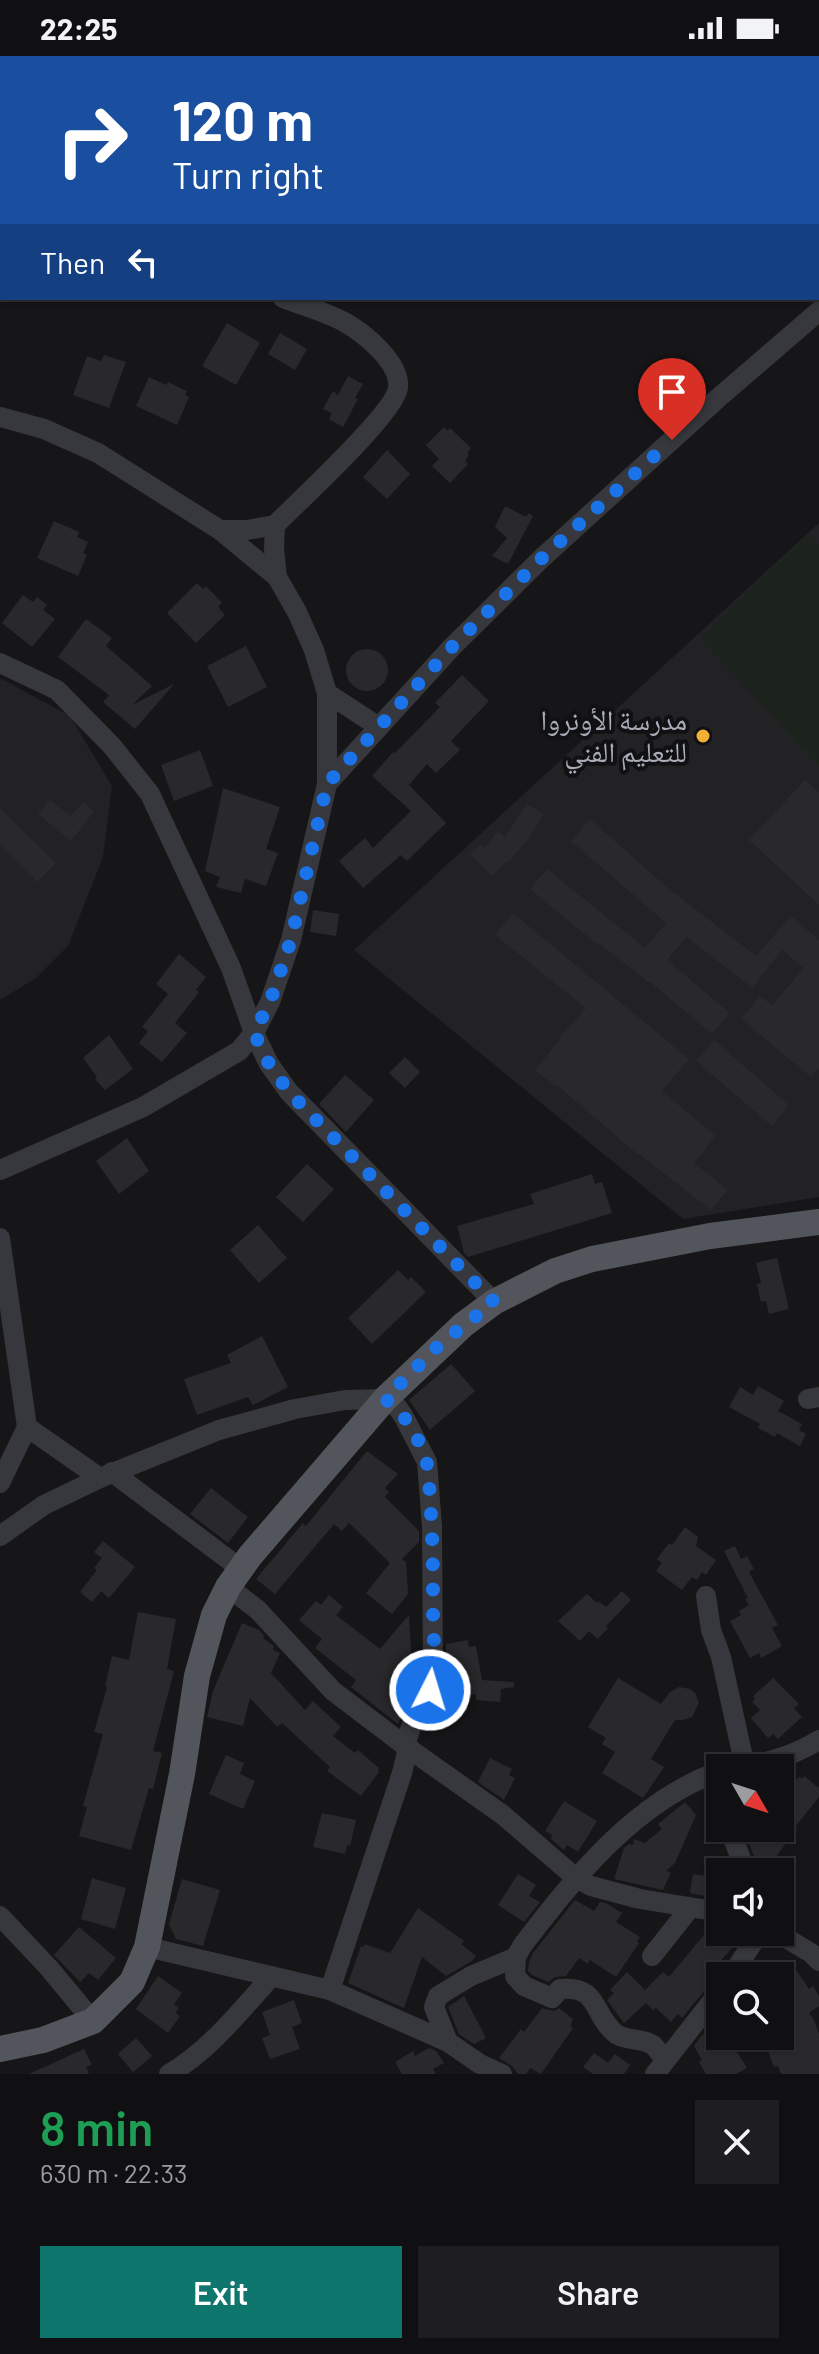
<!DOCTYPE html>
<meta charset="utf-8">
<style>
body{margin:0;font-family:Barlow,"Noto Naskh Arabic",sans-serif;background:#1e1e20;color:#f1f3f6;height:100vh;display:flex;flex-direction:column;font-size:30px;white-space:nowrap}
*{box-sizing:border-box;margin:0}
p{font-size:26px;color:#9c9d9f}
.icon{flex:none;width:44px;height:44px;fill:none;stroke:currentColor;stroke-width:2;stroke-linecap:round;stroke-linejoin:round}
.map{position:relative;height:2018px;overflow:hidden}
.details{display:flex;flex-direction:column;background:#101012;flex:1}
.details>*{flex:none}
.top-card{position:absolute;left:0px;top:0px;width:820px;height:244px;box-shadow:0 2px 6px #0004,0 0 0 2px #303032;background:#1a4fa0;color:#fff;overflow:hidden}
.needle{width:52px;rotate:129deg}
.controls{position:absolute;left:706px;top:1698px;display:grid;gap:16px}
.controls a{display:grid;place-items:center;width:88px;height:88px;border-radius:0px;background:#101012;box-shadow:0 2px 6px #0004,0 0 0 2px #303032;font-size:40px}
.pin{position:absolute;display:grid;place-items:center;width:68px;height:68px;color:#fff;margin:-82px -34px;border-radius:50% 50% 50% 0;rotate:-45deg;box-shadow:0 0 8px #0007}
.pin .icon{rotate:45deg}
.me{position:absolute;width:88px;margin:-44px;rotate:5deg;stroke-linejoin:round;filter:drop-shadow(0 0 6px #0008)}
.turn{display:flex;align-items:center;gap:28px;height:168px;padding:0 40px;font-size:36px}
.turn .icon{width:104px;height:104px;stroke-width:2.5}
.turn b{display:block;font-size:56px;line-height:68px}
.then{display:flex;align-items:center;height:76px;padding:0 40px;background:#0003;gap:16px;font-size:30px}
.round{display:grid;place-items:center;flex:none;width:84px;height:84px;border-radius:0px;background:#1e1e20}
.summary{display:flex;align-items:center;justify-content:space-between;height:136px;padding:0 40px}
h1{font-size:48px;font-weight:600;line-height:60px;color:#1e9e55}
.button{display:flex;gap:16px;margin-top:auto;padding:16px 40px}
.button a{flex:1;height:92px;border-radius:0px;background:#0f766e;color:#fff;font-size:32px;font-weight:600;line-height:92px;text-align:center}
.button a+a{background:#1e1e20;color:#f1f3f6}
.status{display:flex;justify-content:space-between;align-items:center;height:56px;padding:0 40px;background:#101012;direction:ltr}
.status svg{height:22px;fill:currentColor}
.map>svg:first-child{display:block}
</style>
<div class="status"><b>22:25</b><svg viewBox="0 0 49 12"><path d="M0 12V9h3v3zM5 12V6h3v6zM10 12V3h3v9zM15 12V0h3v12zM26 1h20v11H26zM47 4h2v5h-2z"/></svg></div>
<div class="map">
<svg width="819" height="2018" viewBox="0 0 819 2018">
<rect width="100%" height="100%" fill="#161618"/>
<g fill="#222225">
<path d="M 819,467 L 819,1141 L 683,1163 L 354,894 Z"/>
<path d="M 0,622 L 70,660 L 112,730 L 103,801 L 68,890 L 36,922 L 0,944 Z"/>
</g>
<path fill="#1c231d" d="M 809,478 L 819,488 L 819,710 L 700,582 Z"/>
<g fill="#29292c">
<path d="M 227,267 L 260,287 L 236,329 L 202,310 Z"/>
<path d="M 280,277 L 307,293 L 295,314 L 268,298 Z"/>
<path d="M 104,299 L 126,306 L 109,352 L 73,339 L 87,300 L 101,305 Z"/>
<path d="M 348,320 L 363,328 L 355,342 L 358,343 L 343,371 L 329,363 L 332,357 L 323,353 L 333,335 L 338,339 Z"/>
<path d="M 149,321 L 166,329 L 168,326 L 187,335 L 185,339 L 189,341 L 177,369 L 136,350 Z"/>
<path d="M 444,371 L 447,375 L 450,372 L 471,392 L 467,397 L 469,399 L 465,405 L 468,408 L 450,427 L 432,410 L 439,403 L 426,389 Z"/>
<path d="M 387,394 L 410,418 L 387,443 L 363,421 Z"/>
<path d="M 505,450 L 526,461 L 529,457 L 533,460 L 508,508 L 492,500 L 507,482 L 495,471 Z"/>
<path d="M 54,465 L 79,476 L 77,481 L 88,486 L 83,497 L 87,499 L 78,520 L 37,502 Z"/>
<path d="M 197,527 L 203,533 L 206,530 L 222,547 L 218,551 L 225,559 L 196,587 L 167,557 Z"/>
<path d="M 23,539 L 33,546 L 37,541 L 47,549 L 43,554 L 55,563 L 32,591 L 2,567 Z"/>
<path d="M 86,563 L 112,582 L 106,590 L 152,630 L 132,649 L 174,628 L 135,673 L 103,646 L 109,639 L 58,601 Z"/>
<path d="M 246,590 L 267,631 L 228,651 L 207,610 Z"/>
<circle cx="367" cy="614" r="21"/>
<path d="M 462,619 L 489,645 L 451,685 L 460,694 L 436,717 L 427,708 L 409,729 L 446,767 L 407,805 L 401,799 L 363,832 L 339,805 L 365,782 L 373,792 L 411,755 L 372,720 L 393,696 L 395,697 L 440,651 L 435,647 Z"/>
<path d="M 200,694 L 213,730 L 174,745 L 161,709 Z"/>
<path d="M 805,724 L 819,736 L 819,849 L 749,784 Z"/>
<path d="M 223,732 L 280,751 L 266,793 L 278,797 L 266,830 L 245,823 L 241,837 L 216,831 L 220,821 L 205,815 Z"/>
<path d="M 50,744 L 71,760 L 83,746 L 94,755 L 71,785 L 38,758 Z"/>
<path d="M 527,748 L 544,758 L 528,783 L 509,806 L 507,805 L 492,820 L 470,798 L 481,788 L 484,792 L 498,775 L 505,781 Z"/>
<path d="M 0,752 L 56,807 L 37,826 L 0,789 Z"/>
<path d="M 590,763 L 669,833 L 756,900 L 791,860 L 819,884 L 819,1012 L 811,1021 L 741,963 L 760,940 L 772,949 L 804,912 L 782,894 L 752,932 L 687,881 L 667,904 L 730,957 L 712,978 L 649,925 L 648,926 L 600,888 L 599,890 L 530,833 L 547,813 L 645,892 L 666,867 L 571,785 Z"/>
<path d="M 313,854 L 339,858 L 336,880 L 310,876 Z"/>
<path d="M 513,857 L 689,1003 L 662,1035 L 716,1080 L 694,1107 L 728,1134 L 711,1154 L 638,1097 L 637,1098 L 557,1029 L 556,1031 L 535,1014 L 560,983 L 559,982 L 586,952 L 495,879 Z"/>
<path d="M 179,898 L 206,921 L 196,934 L 199,936 L 175,967 L 187,977 L 162,1006 L 139,987 L 148,975 L 142,971 L 168,938 L 156,928 Z"/>
<path d="M 109,979 L 133,1013 L 105,1034 L 95,1023 L 97,1021 L 83,1002 Z"/>
<path d="M 714,984 L 789,1049 L 772,1070 L 696,1005 Z"/>
<path d="M 405,1001 L 420,1016 L 405,1032 L 389,1017 Z"/>
<path d="M 345,1019 L 374,1044 L 346,1076 L 319,1048 Z"/>
<path d="M 127,1082 L 149,1115 L 119,1138 L 96,1105 Z"/>
<path d="M 307,1108 L 334,1133 L 303,1166 L 276,1141 Z"/>
<path d="M 592,1118 L 595,1128 L 602,1126 L 612,1157 L 468,1201 L 464,1197 L 457,1170 L 534,1148 L 530,1138 Z"/>
<path d="M 258,1169 L 287,1202 L 259,1227 L 230,1194 Z"/>
<path d="M 777,1202 L 789,1253 L 769,1258 L 766,1245 L 761,1246 L 757,1228 L 761,1227 L 756,1207 Z"/>
<path d="M 398,1214 L 408,1224 L 411,1221 L 426,1236 L 372,1288 L 348,1262 Z"/>
<path d="M 262,1280 L 288,1331 L 253,1349 L 248,1341 L 197,1359 L 184,1323 L 231,1307 L 227,1299 Z"/>
<path d="M 451,1308 L 475,1335 L 430,1374 L 409,1344 Z"/>
<path d="M 758,1330 L 784,1345 L 778,1355 L 802,1368 L 799,1374 L 806,1378 L 800,1390 L 777,1377 L 775,1381 L 758,1372 L 760,1368 L 729,1351 L 740,1331 L 753,1339 Z"/>
<path d="M 367,1395 L 398,1418 L 385,1432 L 389,1436 L 385,1441 L 419,1475 L 419,1486 L 402,1503 L 406,1506 L 408,1538 L 392,1558 L 366,1537 L 390,1507 L 349,1467 L 342,1475 L 334,1468 L 275,1538 L 256,1523 L 303,1467 L 306,1470 Z"/>
<path d="M 211,1432 L 248,1461 L 228,1487 L 190,1458 Z"/>
<path d="M 685,1471 L 698,1481 L 696,1490 L 716,1504 L 706,1519 L 702,1516 L 697,1524 L 692,1521 L 682,1534 L 656,1515 L 662,1507 L 657,1503 L 669,1487 L 672,1489 Z"/>
<path d="M 103,1485 L 135,1511 L 109,1542 L 101,1535 L 92,1546 L 80,1536 L 97,1514 L 94,1512 L 102,1502 L 94,1496 Z"/>
<path d="M 735,1490 L 741,1503 L 747,1500 L 754,1513 L 749,1516 L 778,1569 L 772,1572 L 782,1590 L 761,1602 L 759,1597 L 750,1602 L 730,1565 L 741,1559 L 739,1555 L 749,1549 L 745,1543 L 748,1542 L 724,1495 Z"/>
<path d="M 622,1535 L 631,1544 L 606,1570 L 608,1572 L 598,1583 L 589,1575 L 580,1585 L 558,1565 L 587,1538 L 597,1547 L 598,1545 L 606,1551 Z"/>
<path d="M 329,1539 L 343,1551 L 336,1559 L 380,1593 L 409,1559 L 413,1635 L 398,1668 L 351,1631 L 356,1624 L 315,1592 L 322,1583 L 299,1564 L 316,1545 L 321,1549 Z"/>
<path d="M 138,1556 L 176,1563 L 167,1613 L 174,1615 L 153,1695 L 162,1697 L 153,1733 L 149,1732 L 131,1794 L 79,1780 L 87,1751 L 83,1750 L 103,1678 L 94,1676 L 107,1631 L 105,1631 L 112,1600 L 129,1604 Z"/>
<path d="M 242,1567 L 259,1574 L 264,1580 L 263,1582 L 274,1590 L 273,1594 L 280,1597 L 271,1617 L 305,1654 L 313,1645 L 341,1671 L 333,1680 L 355,1697 L 358,1694 L 379,1712 L 378,1715 L 379,1716 L 361,1740 L 327,1715 L 330,1711 L 282,1667 L 277,1671 L 250,1642 L 243,1670 L 207,1661 L 213,1635 Z"/>
<path d="M 468,1584 L 469,1591 L 476,1590 L 482,1624 L 514,1626 L 514,1631 L 501,1633 L 500,1646 L 476,1644 L 476,1638 L 441,1645 L 440,1640 L 446,1624 L 446,1588 Z"/>
<path d="M 618,1622 L 661,1648 L 670,1636 L 679,1631 L 690,1633 L 695,1637 L 699,1647 L 692,1661 L 683,1664 L 675,1664 L 651,1703 L 664,1711 L 643,1742 L 602,1717 L 615,1696 L 602,1688 L 606,1682 L 588,1671 Z"/>
<path d="M 773,1622 L 799,1648 L 794,1652 L 802,1661 L 778,1683 L 773,1678 L 768,1682 L 751,1662 L 760,1654 L 752,1646 L 755,1643 L 753,1640 Z"/>
<path d="M 226,1699 L 244,1707 L 240,1718 L 255,1725 L 243,1753 L 209,1738 Z"/>
<path d="M 490,1702 L 512,1713 L 509,1719 L 515,1722 L 504,1744 L 478,1726 Z"/>
<path d="M 804,1720 L 819,1732 L 819,1741 L 795,1771 L 797,1772 L 765,1816 L 758,1811 L 745,1777 L 749,1772 L 780,1772 L 780,1727 L 785,1721 L 793,1727 L 799,1721 L 802,1723 Z"/>
<path d="M 564,1745 L 597,1765 L 578,1796 L 567,1789 L 564,1794 L 551,1783 L 552,1779 L 545,1775 Z"/>
<path d="M 685,1746 L 696,1759 L 675,1807 L 666,1815 L 671,1816 L 663,1834 L 614,1823 L 624,1792 L 629,1788 L 633,1789 L 634,1783 L 645,1787 L 662,1773 L 658,1768 Z"/>
<path d="M 322,1757 L 356,1764 L 350,1790 L 347,1789 L 345,1798 L 313,1791 Z"/>
<path d="M 709,1813 L 720,1813 L 720,1843 L 690,1837 L 693,1818 L 709,1820 Z"/>
<path d="M 518,1818 L 536,1829 L 529,1840 L 540,1846 L 524,1866 L 498,1849 Z"/>
<path d="M 92,1822 L 126,1832 L 115,1873 L 81,1863 Z"/>
<path d="M 182,1823 L 220,1834 L 203,1890 L 176,1883 L 169,1868 Z"/>
<path d="M 575,1844 L 594,1855 L 600,1846 L 606,1847 L 622,1857 L 616,1866 L 640,1881 L 637,1886 L 639,1887 L 616,1921 L 590,1904 L 588,1908 L 579,1902 L 566,1920 L 555,1921 L 548,1926 L 532,1919 L 528,1915 L 529,1905 L 533,1897 Z"/>
<path d="M 418,1852 L 464,1885 L 461,1888 L 476,1900 L 472,1905 L 446,1920 L 422,1901 L 404,1952 L 348,1927 L 361,1890 L 364,1891 L 365,1888 L 390,1897 Z"/>
<path d="M 713,1868 L 720,1869 L 720,1876 L 728,1876 L 738,1885 L 709,1918 L 714,1923 L 682,1962 L 678,1958 L 671,1966 L 656,1952 L 653,1954 L 646,1947 L 624,1967 L 607,1944 L 614,1937 L 610,1934 L 627,1916 L 645,1934 L 663,1916 L 669,1921 Z"/>
<path d="M 79,1871 L 116,1902 L 98,1924 L 89,1917 L 80,1926 L 54,1899 Z"/>
<path d="M 797,1915 L 809,1933 L 813,1930 L 819,1940 L 819,1950 L 809,1957 L 814,1964 L 819,1978 L 819,2018 L 781,2018 L 778,2010 L 774,2011 L 767,1992 L 773,1990 L 772,1986 L 794,1978 L 780,1957 L 780,1954 L 786,1950 L 780,1942 L 780,1935 L 786,1932 L 781,1926 Z"/>
<path d="M 158,1920 L 182,1937 L 174,1948 L 179,1952 L 175,1957 L 180,1960 L 168,1977 L 136,1953 Z"/>
<path d="M 464,1940 L 486,1982 L 474,1988 L 459,1978 L 448,1951 Z"/>
<path d="M 294,1944 L 302,1967 L 292,1971 L 300,1993 L 270,2003 L 262,1982 L 270,1979 L 262,1956 Z"/>
<path d="M 542,1952 L 554,1955 L 559,1952 L 573,1963 L 570,1970 L 573,1972 L 541,2018 L 530,2012 L 526,2018 L 518,2018 L 512,2010 L 499,2002 L 521,1973 L 524,1976 Z"/>
<path d="M 720,1968 L 720,1980 L 733,1980 L 740,1992 L 736,1994 L 747,2012 L 736,2018 L 706,2018 L 699,2006 L 702,2004 L 694,1990 L 702,1979 Z"/>
<path d="M 136,1982 L 152,2000 L 133,2016 L 118,1998 Z"/>
<path d="M 429,1992 L 436,1995 L 444,2007 L 433,2013 L 436,2018 L 402,2018 L 395,2006 L 413,1995 L 415,2000 Z"/>
<path d="M 84,1993 L 92,2009 L 86,2011 L 89,2018 L 29,2018 Z"/>
<path d="M 594,1997 L 608,2007 L 615,1998 L 630,2009 L 624,2018 L 593,2018 L 583,2011 Z"/>
</g>
<g fill="none" stroke-linecap="round" stroke-linejoin="round">
<g stroke="#37383d" stroke-width="20">
<path d="M 0,134 L 2,134"/>
<path d="M 0,361 L 44,373 L 98,397 L 220,474 L 277,521 L 297,556 L 314,594 L 327,637 L 327,728 L 291,884 L 270,946 L 254,977 L 239,995 L 143,1051 L 0,1114"/>
<path d="M 220,474 L 247,474 L 275,469"/>
<path d="M 277,521 L 274,493 L 275,469 C 297,447 395,357 398,332 C 401,307 365,278 346,267 C 327,256 303,250 283,242"/>
<path d="M 0,607 L 57,634 L 112,690 L 150,738 L 231,912 L 254,977 L 269,1008 L 289,1036 L 494,1246"/>
<path d="M 327,637 L 379,671"/>
<path d="M 327,728 L 452,591 L 542,502 L 717,343 L 819,255"/>
<path d="M 0,1182 L 27,1371 L 100,1422"/>
<path d="M 808,1343 L 819,1341"/>
<path d="M 112,1416 L 241,1513"/>
<path d="M 0,1427 L 27,1371"/>
<path d="M 0,1480 L 44,1449 L 100,1422 L 219,1374 L 295,1353 L 345,1344 L 385,1343 L 398,1352 L 404,1361 L 427,1406 L 432,1470 L 433,1624 L 413,1665 L 407,1683 L 408,1692 L 402,1717 L 330,1934"/>
<path d="M 228,1531 L 258,1554 L 333,1635 L 408,1692 L 503,1759 L 576,1822 L 591,1830 L 640,1843 L 720,1856"/>
<path d="M 706,1540 L 711,1574 L 721,1601 L 745,1711"/>
<path d="M 737,1712 C 767,1707 793,1700 819,1684"/>
<path d="M 733,1772 L 731,1777 L 746,1816"/>
<path d="M 0,1860 L 49,1912 L 93,1965"/>
<path d="M 776,1876 L 811,1897 L 819,1905"/>
<path d="M 147,1891 L 330,1934 L 448,1986 L 480,2008 L 502,2018"/>
<path d="M 652,1900 L 690,1852"/>
<path d="M 516,1901 L 515,1920 L 524,1930 L 552,1942 L 560,1933 C 600,1929 592,1959 616,1978 C 626,1985 643,1982 653,1989 C 657,1993 662,2000 665,2004"/>
<path d="M 731,1920 L 760,1876"/>
<path d="M 448,1986 L 434,1951 L 438,1940 L 471,1920 L 516,1901 L 522,1890 C 575,1821 635,1745 720,1715"/>
<path d="M 169,2018 C 210,1994 240,1955 272,1920"/>
<path d="M 655,2018 L 720,1935"/>
</g>
<path stroke="#53555c" stroke-width="26" d="M 0,1993 L 43,1984 L 93,1965 L 132,1926 L 147,1891 L 182,1718 L 197,1620 L 214,1559 L 228,1531 L 250,1500 L 385,1343 L 463,1269 L 494,1246 L 555,1215 L 592,1203 L 710,1180 L 819,1166"/>
</g>
<g fill="none" stroke-linecap="round" stroke-linejoin="round">
<path stroke="#1a73e8" stroke-width="14" stroke-dasharray="0 25.2" d="M 430,1634 C 437,1610 433,1580 433,1555 C 433,1518 433,1481 430,1445 C 429,1433 430,1420 427,1408 C 420,1383 406,1358 385,1343 L 439,1289 L 494,1246 L 289,1036 L 269,1008 L 254,977 L 270,946 L 291,884 L 327,728 L 452,591 L 542,502 L 672,384"/>
</g>
<circle fill="#f2b134" stroke="#111113" stroke-width="3" cx="703" cy="680" r="8"/>
<g text-anchor="middle" stroke-width="8" stroke-linejoin="round" paint-order="stroke">
<g font-size="28" fill="#a8adb8" stroke="#111113" text-anchor="end">
<text x="687" y="674">مدرسة الأونروا<tspan x="687" dy="32">للتعليم الفني</tspan></text>
</g>
</g>
</svg>
<div class="controls">
<a><svg class="needle" viewBox="-14 -14 28 28"><path d="M0-13l5 13h-10z" fill="#e53935"/><path d="M0 13l5-13h-10z" fill="#9c9d9f"/></svg></a>
<a><svg class="icon" aria-label="sound" viewBox="0 0 24 24"><path d="M4 9h4l5-4v14l-5-4H4zM17 9q2 3 0 6"/></svg></a>
<a><svg class="icon" aria-label="search" viewBox="0 0 24 24"><circle cx="10" cy="10" r="6"/><path d="M15 15l6 6"/></svg></a>
</div>
<div class="pin" style="left:672px;top:384px;background:#d93025"><svg class="icon" aria-label="arrive" viewBox="0 0 24 24"><path d="M6 21V4h12l-3 4 3 4H6"/></svg></div>
<svg class="me" style="left:430px;top:1634px" viewBox="-20 -20 40 40"><circle r="17" fill="#1a73e8" stroke="#fff" stroke-width="3"/><path d="M0-11L8 9 0 5-8 9z" fill="#fff"/></svg>
<div class="top-card">
<div class="turn"><svg class="icon" aria-label="right" viewBox="0 0 24 24"><path d="M7 20v-9h11M14 6l5 5-5 5"/></svg><div><b>120 m</b>Turn right</div></div>
<div class="then">Then<svg class="icon" aria-label="left" viewBox="0 0 24 24"><path d="M17 20v-9H6M10 6l-5 5 5 5"/></svg></div>
</div>
</div>
<section class="details">
<div class="summary"><div><h1>8 min</h1><p>630 m · 22:33</p></div><a class="round"><svg class="icon" aria-label="close" viewBox="0 0 24 24"><path d="M6 6l12 12M18 6L6 18"/></svg></a></div>
<div class="button"><a>Exit</a><a>Share</a></div>
</section>
